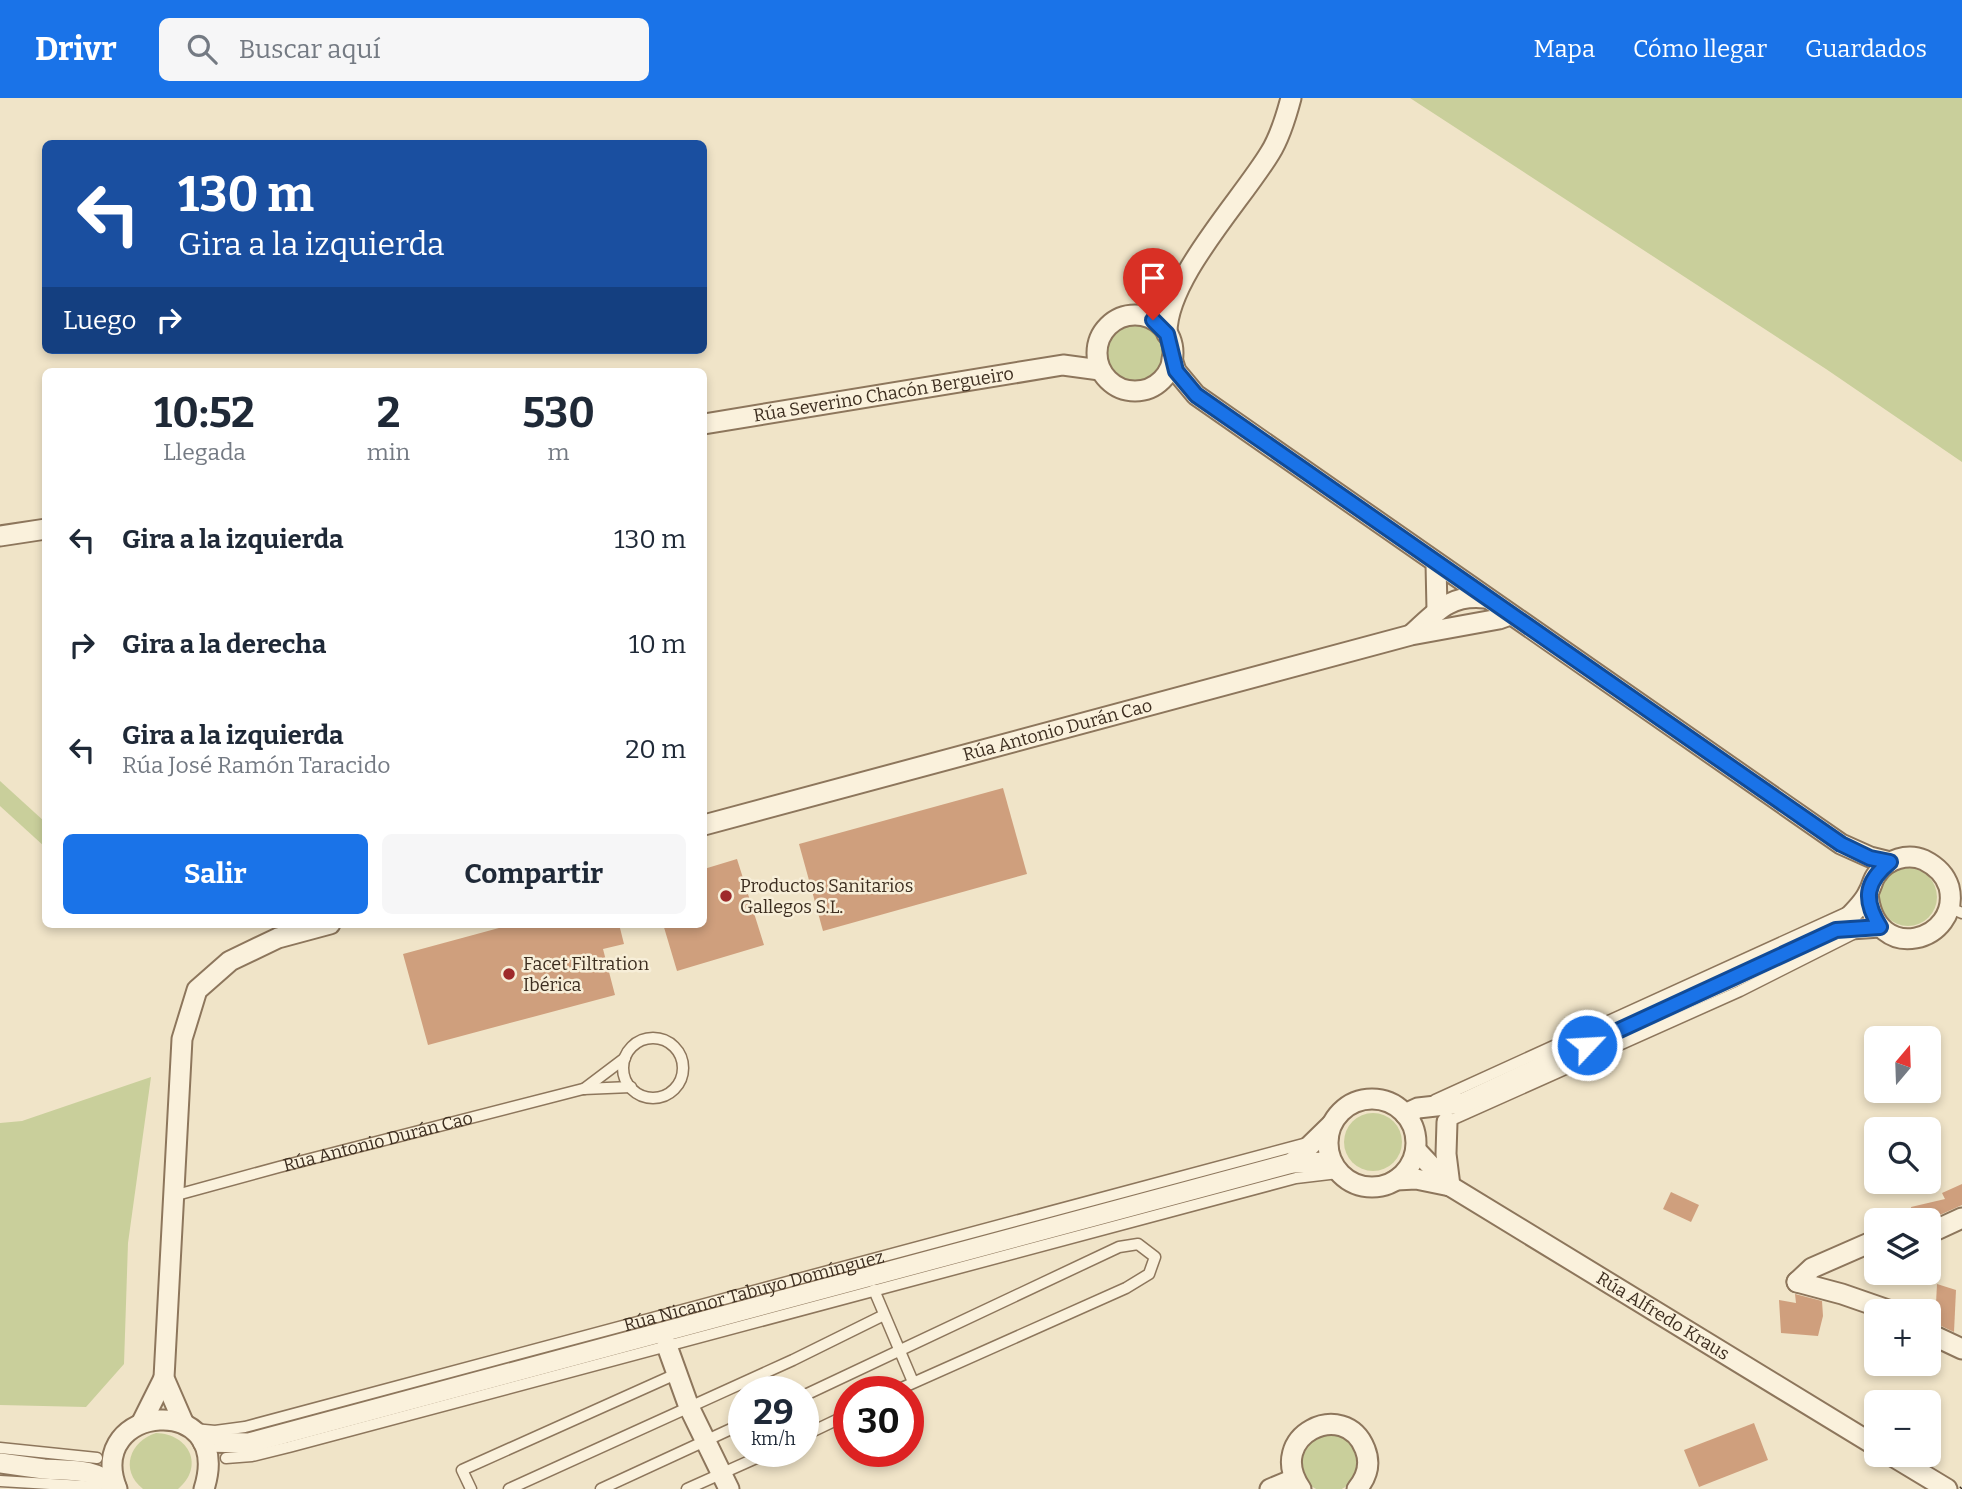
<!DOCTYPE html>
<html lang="es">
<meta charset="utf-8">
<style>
body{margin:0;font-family:Bitter,serif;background:#f6f6f7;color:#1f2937;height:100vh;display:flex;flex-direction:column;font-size:26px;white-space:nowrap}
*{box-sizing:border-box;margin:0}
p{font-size:23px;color:#747a83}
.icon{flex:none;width:38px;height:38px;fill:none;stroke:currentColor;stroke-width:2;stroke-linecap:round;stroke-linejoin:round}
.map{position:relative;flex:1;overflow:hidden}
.drawer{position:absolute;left:42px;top:270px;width:665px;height:560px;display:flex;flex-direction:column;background:#fff;border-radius:10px;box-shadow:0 4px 10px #0003}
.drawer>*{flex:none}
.guide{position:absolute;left:42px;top:42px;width:665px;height:214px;border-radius:10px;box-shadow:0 4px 10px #0003;background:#1a4fa0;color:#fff;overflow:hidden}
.needle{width:46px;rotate:19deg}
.fabs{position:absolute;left:1864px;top:928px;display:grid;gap:14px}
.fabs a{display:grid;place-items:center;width:77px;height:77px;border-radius:10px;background:#fff;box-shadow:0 4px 10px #0003;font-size:35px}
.speed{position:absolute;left:728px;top:1278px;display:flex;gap:14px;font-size:35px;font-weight:700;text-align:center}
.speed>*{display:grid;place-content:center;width:91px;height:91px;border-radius:50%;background:#fff;box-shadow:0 4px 10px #0003;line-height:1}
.speed small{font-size:18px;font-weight:400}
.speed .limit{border:10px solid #d22;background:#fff;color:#111}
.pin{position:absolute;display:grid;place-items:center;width:60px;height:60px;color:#fff;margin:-72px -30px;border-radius:50% 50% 50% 0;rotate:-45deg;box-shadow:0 0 7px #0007}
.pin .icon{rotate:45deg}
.me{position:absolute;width:77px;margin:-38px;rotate:65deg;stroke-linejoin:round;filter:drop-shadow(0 0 5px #0008)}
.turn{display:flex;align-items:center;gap:24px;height:147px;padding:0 21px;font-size:32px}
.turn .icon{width:91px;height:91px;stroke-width:2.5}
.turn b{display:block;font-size:49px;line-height:60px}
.then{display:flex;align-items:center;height:66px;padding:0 21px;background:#0003;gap:14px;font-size:26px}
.eta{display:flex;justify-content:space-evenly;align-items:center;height:119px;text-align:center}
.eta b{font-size:42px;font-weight:700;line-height:49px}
.primary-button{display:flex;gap:14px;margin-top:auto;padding:14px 21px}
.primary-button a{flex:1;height:80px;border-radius:10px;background:#1a73e8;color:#fff;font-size:28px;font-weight:700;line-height:80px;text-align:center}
.primary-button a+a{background:#f6f6f7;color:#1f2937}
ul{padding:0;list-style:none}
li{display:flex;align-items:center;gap:21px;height:105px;padding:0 21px}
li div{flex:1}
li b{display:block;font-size:26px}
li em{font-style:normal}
header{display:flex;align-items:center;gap:42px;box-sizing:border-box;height:98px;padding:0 35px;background:#1a73e8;color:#fff}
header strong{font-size:33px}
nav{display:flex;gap:38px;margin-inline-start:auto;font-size:24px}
.search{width:490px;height:63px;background:#f6f6f7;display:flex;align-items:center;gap:18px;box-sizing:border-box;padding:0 24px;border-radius:10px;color:#747a83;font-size:26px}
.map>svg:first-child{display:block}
</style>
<header>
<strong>Drivr</strong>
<div class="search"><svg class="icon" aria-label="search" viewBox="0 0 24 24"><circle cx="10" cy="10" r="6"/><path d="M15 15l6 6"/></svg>Buscar aquí</div>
<nav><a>Mapa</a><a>Cómo llegar</a><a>Guardados</a></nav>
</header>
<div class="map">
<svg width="1962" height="1391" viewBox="0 0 1962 1391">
<rect width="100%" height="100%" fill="#f0e4c8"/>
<g fill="#c9cf9b">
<path d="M 1410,0 L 1962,0 L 1962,364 L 1826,271 Z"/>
<circle cx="1134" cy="256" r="29"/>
<path d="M 0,683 L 45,724 L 45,749 L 0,708 Z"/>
<circle cx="1908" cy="799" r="29"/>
<path d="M 151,979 L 128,1145 L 124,1266 L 86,1309 L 0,1307 L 0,1025 L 22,1023 Z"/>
<circle cx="1373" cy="1044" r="29"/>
<path d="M 156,1335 C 189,1336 205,1368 178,1391 L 143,1391 C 119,1372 130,1343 156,1335 Z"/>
<circle cx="1329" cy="1365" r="29"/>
</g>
<g fill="#cf9f7d">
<path d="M 1003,690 L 1027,776 L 823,833 L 799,746 Z"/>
<path d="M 737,761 L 764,847 L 677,873 L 663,826 L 704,826 L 704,771 Z"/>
<path d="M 514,826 L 619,826 L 624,846 L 603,851 L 615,897 L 428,947 L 403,856 Z"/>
<path d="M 1962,1086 L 1962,1107 L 1933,1120 L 1913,1122 L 1911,1109 L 1945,1101 L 1942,1095 Z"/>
<path d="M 1671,1094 L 1699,1107 L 1691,1124 L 1663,1111 Z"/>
<path d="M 1937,1186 L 1956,1192 L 1954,1234 L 1935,1225 Z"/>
<path d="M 1795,1196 L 1822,1203 L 1823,1218 L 1818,1238 L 1781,1235 L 1779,1202 L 1796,1205 Z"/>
<path d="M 1754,1325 L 1768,1362 L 1699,1389 L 1684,1352 Z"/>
</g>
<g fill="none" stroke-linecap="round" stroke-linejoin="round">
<defs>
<g id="service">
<path d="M 1955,812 L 1962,815"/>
<circle cx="653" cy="970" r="30"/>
<path d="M 584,991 L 625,960"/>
<path d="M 1435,1002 L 1848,814"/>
<path d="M 1447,1024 L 1740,893 L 1853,836"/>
<path id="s1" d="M 173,1098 L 279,1069 L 583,991 L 631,989"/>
<path d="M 874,1192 L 913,1284"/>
<path d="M 803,1298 L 1119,1149 L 1138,1146 L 1155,1159 L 1149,1176 L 1126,1190 L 895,1293"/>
<path id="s2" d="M 194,1331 L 215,1333 L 245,1329 L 1307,1045"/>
<path d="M 803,1338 L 849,1316"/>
<path d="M 0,1350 L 97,1360"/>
<path d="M 226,1360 L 252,1358 L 289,1349 L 1296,1080 L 1338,1075"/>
<path d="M 0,1383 L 100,1389 L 107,1391"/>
<path d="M 471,1391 L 462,1372 L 676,1276"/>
<path d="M 509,1391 L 793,1262 L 884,1217"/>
<path d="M 601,1391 L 744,1325"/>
<path d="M 687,1391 L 772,1353"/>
</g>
<g id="minor">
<circle cx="1135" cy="255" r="38"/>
<path d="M 1167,236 C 1166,181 1241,103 1270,55 C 1280,39 1286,19 1291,0"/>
<path d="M 1172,261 L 1176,273 L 1196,297 L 1841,746 L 1870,759 L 1890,764"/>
<path id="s3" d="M 704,326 L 1063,267 L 1100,272"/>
<path d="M 0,438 L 46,431"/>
<path d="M 1436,465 L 1437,512"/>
<path d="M 1412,536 C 1436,514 1450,496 1485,500"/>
<path id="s4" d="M 704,727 L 1411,537 L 1499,521 L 1510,517"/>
<path d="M 1836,832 C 1846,821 1862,808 1868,795 C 1872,789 1872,782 1877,776 C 1887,761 1908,755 1924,762 C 1936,768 1945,776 1949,789 C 1962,843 1874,869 1868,795"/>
<circle cx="1372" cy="1045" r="44"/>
<path d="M 1405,1016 L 1418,1010 L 1463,1005 L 1836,832 L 1880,829"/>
<path d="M 1447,1024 L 1446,1056 L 1450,1088"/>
<path id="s5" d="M 1416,1052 L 1450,1088 L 1876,1348"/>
<path d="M 1292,1065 L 1331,1027"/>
<path d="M 1396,1082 L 1416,1081 L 1450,1088"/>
<path d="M 1928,1133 L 1936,1132 L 1962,1120"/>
<path d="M 1797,1184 L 1842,1196 L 1891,1213"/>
<path d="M 1797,1184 L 1812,1170 L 1876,1142"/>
<path d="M 1928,1235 L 1962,1251"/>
<path d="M 667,1248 L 689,1309 L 729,1391"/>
<path d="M 142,1324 L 164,1280"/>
<path d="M 184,1326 L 164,1280 L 182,941 L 197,892 L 230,863 L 278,840 L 330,826"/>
<path d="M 203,1344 L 249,1345 L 1292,1065 L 1331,1064"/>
<path d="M 1889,1356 L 1947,1391"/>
<path d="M 0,1365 C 15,1367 29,1369 44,1371 C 72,1373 92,1369 116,1389"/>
<path d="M 117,1391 C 83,1306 235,1292 204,1391"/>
<path d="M 1270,1391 L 1294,1381"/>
<path d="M 1301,1391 C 1264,1338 1345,1299 1365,1351 C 1371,1366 1367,1379 1357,1391"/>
</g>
</defs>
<use href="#service" stroke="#8d765c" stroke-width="13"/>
<use href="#minor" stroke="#8d765c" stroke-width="23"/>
<use href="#service" stroke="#faf1dc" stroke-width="10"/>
<use href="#minor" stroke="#faf1dc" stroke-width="19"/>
<path stroke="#3d2e20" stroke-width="5" stroke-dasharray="12 12" stroke-linecap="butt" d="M 1961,1391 L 1962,1390"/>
</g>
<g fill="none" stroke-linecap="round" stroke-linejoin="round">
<defs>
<path id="route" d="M 1153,222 L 1167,236 L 1176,273 L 1196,297 L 1841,746 L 1870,760 L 1890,764 C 1865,784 1863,802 1880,829 L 1836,832 L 1587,947"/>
</defs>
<use href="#route" stroke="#114b97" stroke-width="18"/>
<use href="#route" stroke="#1a73e8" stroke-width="12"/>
</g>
<g fill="#9e2a2b" stroke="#f7eed8" stroke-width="2.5">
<circle cx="726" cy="798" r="7"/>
<circle cx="509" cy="876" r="7"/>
</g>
<g text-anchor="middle" stroke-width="5" stroke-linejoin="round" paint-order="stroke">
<g font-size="18" fill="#3d2e20" stroke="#f7eed8">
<text dy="6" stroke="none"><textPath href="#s3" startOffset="182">Rúa Severino Chacón Bergueiro</textPath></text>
<text dy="6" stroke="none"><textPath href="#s4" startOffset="366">Rúa Antonio Durán Cao</textPath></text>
<text dy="6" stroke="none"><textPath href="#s1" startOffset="212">Rúa Antonio Durán Cao</textPath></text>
<text dy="6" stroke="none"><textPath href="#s2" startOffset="578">Rúa Nicanor Tabuyo Domínguez</textPath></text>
<text dy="6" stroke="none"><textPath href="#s5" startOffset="299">Rúa Alfredo Kraus</textPath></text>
</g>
<g font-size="18" fill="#3d2e20" stroke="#f7eed8" text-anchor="start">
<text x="740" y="794">Productos Sanitarios<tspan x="740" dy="21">Gallegos S.L.</tspan></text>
<text x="523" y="872">Facet Filtration<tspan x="523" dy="21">Ibérica</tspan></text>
</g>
</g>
</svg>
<div class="fabs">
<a><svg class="needle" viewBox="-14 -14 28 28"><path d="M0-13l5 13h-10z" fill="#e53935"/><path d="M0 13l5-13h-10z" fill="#747a83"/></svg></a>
<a><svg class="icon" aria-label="search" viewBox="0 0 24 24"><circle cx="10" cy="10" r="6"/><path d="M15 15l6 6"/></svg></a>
<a><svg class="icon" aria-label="layers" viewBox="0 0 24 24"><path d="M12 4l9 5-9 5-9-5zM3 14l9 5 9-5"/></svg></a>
<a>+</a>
<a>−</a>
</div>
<div class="speed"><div>29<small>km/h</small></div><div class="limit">30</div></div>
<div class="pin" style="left:1153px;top:222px;background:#d93025"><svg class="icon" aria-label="arrive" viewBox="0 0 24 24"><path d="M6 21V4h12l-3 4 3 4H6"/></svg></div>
<svg class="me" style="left:1587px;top:947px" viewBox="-20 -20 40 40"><circle r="17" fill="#1a73e8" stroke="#fff" stroke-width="3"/><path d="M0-11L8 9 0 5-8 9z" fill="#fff"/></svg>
<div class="guide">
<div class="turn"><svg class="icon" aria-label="left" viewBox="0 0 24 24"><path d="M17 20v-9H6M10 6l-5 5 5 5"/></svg><div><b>130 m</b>Gira a la izquierda</div></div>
<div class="then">Luego<svg class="icon" aria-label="right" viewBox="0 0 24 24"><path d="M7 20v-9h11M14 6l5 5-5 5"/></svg></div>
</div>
<section class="drawer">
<div class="eta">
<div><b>10:52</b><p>Llegada</p></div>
<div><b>2</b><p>min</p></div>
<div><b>530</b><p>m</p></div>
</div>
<ul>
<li><svg class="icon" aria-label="left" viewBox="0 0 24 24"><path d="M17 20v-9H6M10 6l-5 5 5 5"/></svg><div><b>Gira a la izquierda</b></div><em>130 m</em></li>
<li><svg class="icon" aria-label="right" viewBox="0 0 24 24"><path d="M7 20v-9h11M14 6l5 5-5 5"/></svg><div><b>Gira a la derecha</b></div><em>10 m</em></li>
<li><svg class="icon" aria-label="left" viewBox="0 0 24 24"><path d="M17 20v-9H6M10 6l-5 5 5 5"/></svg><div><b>Gira a la izquierda</b><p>Rúa José Ramón Taracido</p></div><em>20 m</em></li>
</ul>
<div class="primary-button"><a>Salir</a><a>Compartir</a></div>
</section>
</div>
